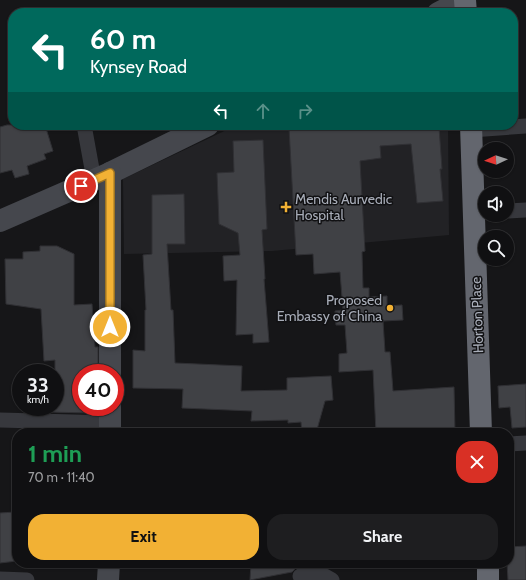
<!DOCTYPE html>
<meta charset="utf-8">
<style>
body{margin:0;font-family:Cabin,sans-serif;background:#1e1e20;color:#f1f3f6;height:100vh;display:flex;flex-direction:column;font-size:15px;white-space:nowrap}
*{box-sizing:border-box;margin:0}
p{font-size:13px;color:#9c9d9f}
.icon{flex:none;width:22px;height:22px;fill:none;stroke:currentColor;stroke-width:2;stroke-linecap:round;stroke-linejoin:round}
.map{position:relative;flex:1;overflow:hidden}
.details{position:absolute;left:12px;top:428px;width:502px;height:140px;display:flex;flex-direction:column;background:#101012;border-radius:16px;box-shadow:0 1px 3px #0004,0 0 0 1px #303032}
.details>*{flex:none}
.hud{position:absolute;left:8px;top:8px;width:510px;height:122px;border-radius:16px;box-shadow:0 1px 3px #0004,0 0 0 1px #303032;background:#00695c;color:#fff;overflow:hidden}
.needle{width:26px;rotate:266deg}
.fabs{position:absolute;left:478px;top:142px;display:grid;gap:8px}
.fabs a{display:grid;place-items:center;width:36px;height:36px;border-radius:50%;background:#101012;box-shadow:0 1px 3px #0004,0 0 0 1px #303032;font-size:20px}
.speed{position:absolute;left:12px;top:364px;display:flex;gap:8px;font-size:20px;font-weight:700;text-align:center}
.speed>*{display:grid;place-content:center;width:52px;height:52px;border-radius:50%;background:#101012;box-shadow:0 1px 3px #0004,0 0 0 1px #303032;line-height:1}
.speed small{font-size:10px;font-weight:400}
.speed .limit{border:6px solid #d22;background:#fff;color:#111}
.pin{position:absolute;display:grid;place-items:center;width:34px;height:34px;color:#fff;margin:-17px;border:2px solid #fff;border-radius:50%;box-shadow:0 1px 4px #0007}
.me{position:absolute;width:44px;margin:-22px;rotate:0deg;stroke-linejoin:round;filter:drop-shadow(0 0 3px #0008)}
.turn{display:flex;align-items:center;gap:14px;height:84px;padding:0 16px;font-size:18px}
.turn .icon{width:52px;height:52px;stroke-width:2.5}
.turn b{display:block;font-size:28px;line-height:34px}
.lanes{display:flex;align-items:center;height:38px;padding:0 16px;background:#0003;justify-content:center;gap:20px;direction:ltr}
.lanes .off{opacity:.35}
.round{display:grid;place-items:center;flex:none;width:42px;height:42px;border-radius:16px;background:#1e1e20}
.summary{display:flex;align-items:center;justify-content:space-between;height:68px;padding:0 16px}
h1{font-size:24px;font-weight:800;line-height:30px;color:#1e9e55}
.cta{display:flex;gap:8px;margin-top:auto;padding:8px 16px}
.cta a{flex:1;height:46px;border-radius:16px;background:#f2b134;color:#111;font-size:16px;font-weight:800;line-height:46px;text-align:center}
.cta a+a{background:#1e1e20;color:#f1f3f6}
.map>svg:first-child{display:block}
</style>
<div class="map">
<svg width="526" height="580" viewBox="0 0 526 580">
<rect width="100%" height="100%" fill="#161618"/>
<path fill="#222225" d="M 237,125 L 448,125 L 449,235 L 272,251 L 124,254 L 123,179 Z"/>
<g fill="#404145" stroke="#303034">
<path d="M 7,125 L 45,125 L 53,151 L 44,154 L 46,159 L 27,166 L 29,174 L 15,178 L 12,170 L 0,173 L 0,127 Z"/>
<path d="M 302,125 L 378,125 L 379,128 L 391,127 L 392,130 L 439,127 L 442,169 L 440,169 L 443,201 L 417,203 L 411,144 L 380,146 L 381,158 L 360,161 L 365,251 L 362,252 L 363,288 L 369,288 L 369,297 L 387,296 L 387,306 L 402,305 L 403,320 L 383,321 L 385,352 L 390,352 L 393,391 L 454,387 L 455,433 L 376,433 L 373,370 L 339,372 L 339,354 L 347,353 L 345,325 L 336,325 L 335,311 L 343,310 L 340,272 L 314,274 L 313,254 L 296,255 L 289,128 L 304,128 Z"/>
<path d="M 263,140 L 267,229 L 262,230 L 265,279 L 264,279 L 269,342 L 253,343 L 253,334 L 236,335 L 237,280 L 224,281 L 223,256 L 240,255 L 238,233 L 219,224 L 217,173 L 234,172 L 233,141 Z"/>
<path d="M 184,194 L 185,244 L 167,244 L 171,310 L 173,310 L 175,363 L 242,366 L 241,391 L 287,390 L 287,378 L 331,376 L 333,400 L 325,401 L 316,433 L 302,433 L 301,422 L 288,423 L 288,420 L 251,421 L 252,411 L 182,408 L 183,389 L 133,388 L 133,350 L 145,351 L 145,310 L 146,310 L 143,255 L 152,254 L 152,195 Z"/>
<path d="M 40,246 L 57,246 L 74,254 L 74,305 L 92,304 L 95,347 L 98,347 L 98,373 L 81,373 L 81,407 L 87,407 L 88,413 L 49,412 L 49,407 L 55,407 L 55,360 L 44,361 L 41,309 L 6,304 L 5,259 L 23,259 L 23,252 L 40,251 Z"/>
<path d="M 526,384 L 526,427 L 512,428 L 510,407 L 499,408 L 498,386 Z"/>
<path d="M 15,512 L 17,561 L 0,563 L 0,513 Z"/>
<path d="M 526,546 L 526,580 L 508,580 L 507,563 L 509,563 L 509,547 Z"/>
<path d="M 251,563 L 301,563 L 302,567 L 296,568 L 292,572 L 250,580 Z"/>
</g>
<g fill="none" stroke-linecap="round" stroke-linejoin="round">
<g stroke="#37383d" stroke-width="15">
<path d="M 84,125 L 94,180"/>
<path d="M 471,130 L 526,126"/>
<path d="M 507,211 L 526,210"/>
<path d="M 0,420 L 110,423"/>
<path d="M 509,444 L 526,443"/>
<path d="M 300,576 L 325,576 L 332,580"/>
<path d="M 0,579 L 27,580"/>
</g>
<g stroke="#45474d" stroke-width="22">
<path d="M 438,13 L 464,0"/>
<path d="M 0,221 L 110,173 L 208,125"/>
<path d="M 110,373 L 110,173"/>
<path d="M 110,433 L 110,407"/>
<path d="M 108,580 L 109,563"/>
</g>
<g stroke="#63666e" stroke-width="22">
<path d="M 465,0 L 466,13"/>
<path d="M 471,125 L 481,433"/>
<path d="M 488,563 L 488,580"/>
</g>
</g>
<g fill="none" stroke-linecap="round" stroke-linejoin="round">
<defs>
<path id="route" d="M 81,186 L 110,173 L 110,327"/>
</defs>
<use href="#route" stroke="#9d7322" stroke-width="10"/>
<use href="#route" stroke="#f2b134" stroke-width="7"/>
</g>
<g fill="#f2b134" stroke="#111113" stroke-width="1.5">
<path d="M284 201h4v4h4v4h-4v4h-4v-4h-4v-4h4z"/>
<circle cx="390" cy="308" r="4"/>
</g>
<g text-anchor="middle" stroke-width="3" stroke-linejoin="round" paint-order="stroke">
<g font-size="14" fill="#a8adb8" stroke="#111113" text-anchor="start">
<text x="295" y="204">Mendis Aurvedic<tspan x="295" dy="16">Hospital</tspan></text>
<text x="382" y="305" text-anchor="end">Proposed<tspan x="382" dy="16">Embassy of China</tspan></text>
</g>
<g font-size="14" fill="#a8adb8" stroke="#111113">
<text transform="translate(477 315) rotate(-92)" y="5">Horton Place</text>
</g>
</g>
</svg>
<div class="fabs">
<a><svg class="needle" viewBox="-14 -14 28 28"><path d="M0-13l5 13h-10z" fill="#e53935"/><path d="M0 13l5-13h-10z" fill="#9c9d9f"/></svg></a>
<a><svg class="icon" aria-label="sound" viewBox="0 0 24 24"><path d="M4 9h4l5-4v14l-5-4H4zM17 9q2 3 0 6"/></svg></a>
<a><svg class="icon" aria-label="search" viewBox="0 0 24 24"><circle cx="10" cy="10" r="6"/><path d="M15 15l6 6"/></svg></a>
</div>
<div class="speed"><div>33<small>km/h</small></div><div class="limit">40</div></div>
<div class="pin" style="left:81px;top:186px;background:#d93025"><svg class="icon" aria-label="arrive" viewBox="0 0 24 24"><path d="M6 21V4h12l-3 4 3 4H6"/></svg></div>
<svg class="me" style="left:110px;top:327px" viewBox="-20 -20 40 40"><circle r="17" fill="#f2b134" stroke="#fff" stroke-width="3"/><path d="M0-11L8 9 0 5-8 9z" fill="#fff"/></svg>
<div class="hud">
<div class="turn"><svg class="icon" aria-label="left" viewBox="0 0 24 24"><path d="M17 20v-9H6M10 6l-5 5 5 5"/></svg><div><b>60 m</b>Kynsey Road</div></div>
<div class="lanes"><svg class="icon" aria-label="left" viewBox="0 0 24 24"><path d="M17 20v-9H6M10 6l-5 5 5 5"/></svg><svg class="icon off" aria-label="ahead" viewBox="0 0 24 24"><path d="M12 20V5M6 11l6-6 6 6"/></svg><svg class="icon off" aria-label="right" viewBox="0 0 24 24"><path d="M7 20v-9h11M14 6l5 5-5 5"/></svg></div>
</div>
<section class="details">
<div class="summary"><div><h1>1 min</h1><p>70 m · 11:40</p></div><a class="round" style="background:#d93025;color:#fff"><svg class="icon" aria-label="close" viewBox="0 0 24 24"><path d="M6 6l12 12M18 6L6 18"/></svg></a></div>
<div class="cta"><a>Exit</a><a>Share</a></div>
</section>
</div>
